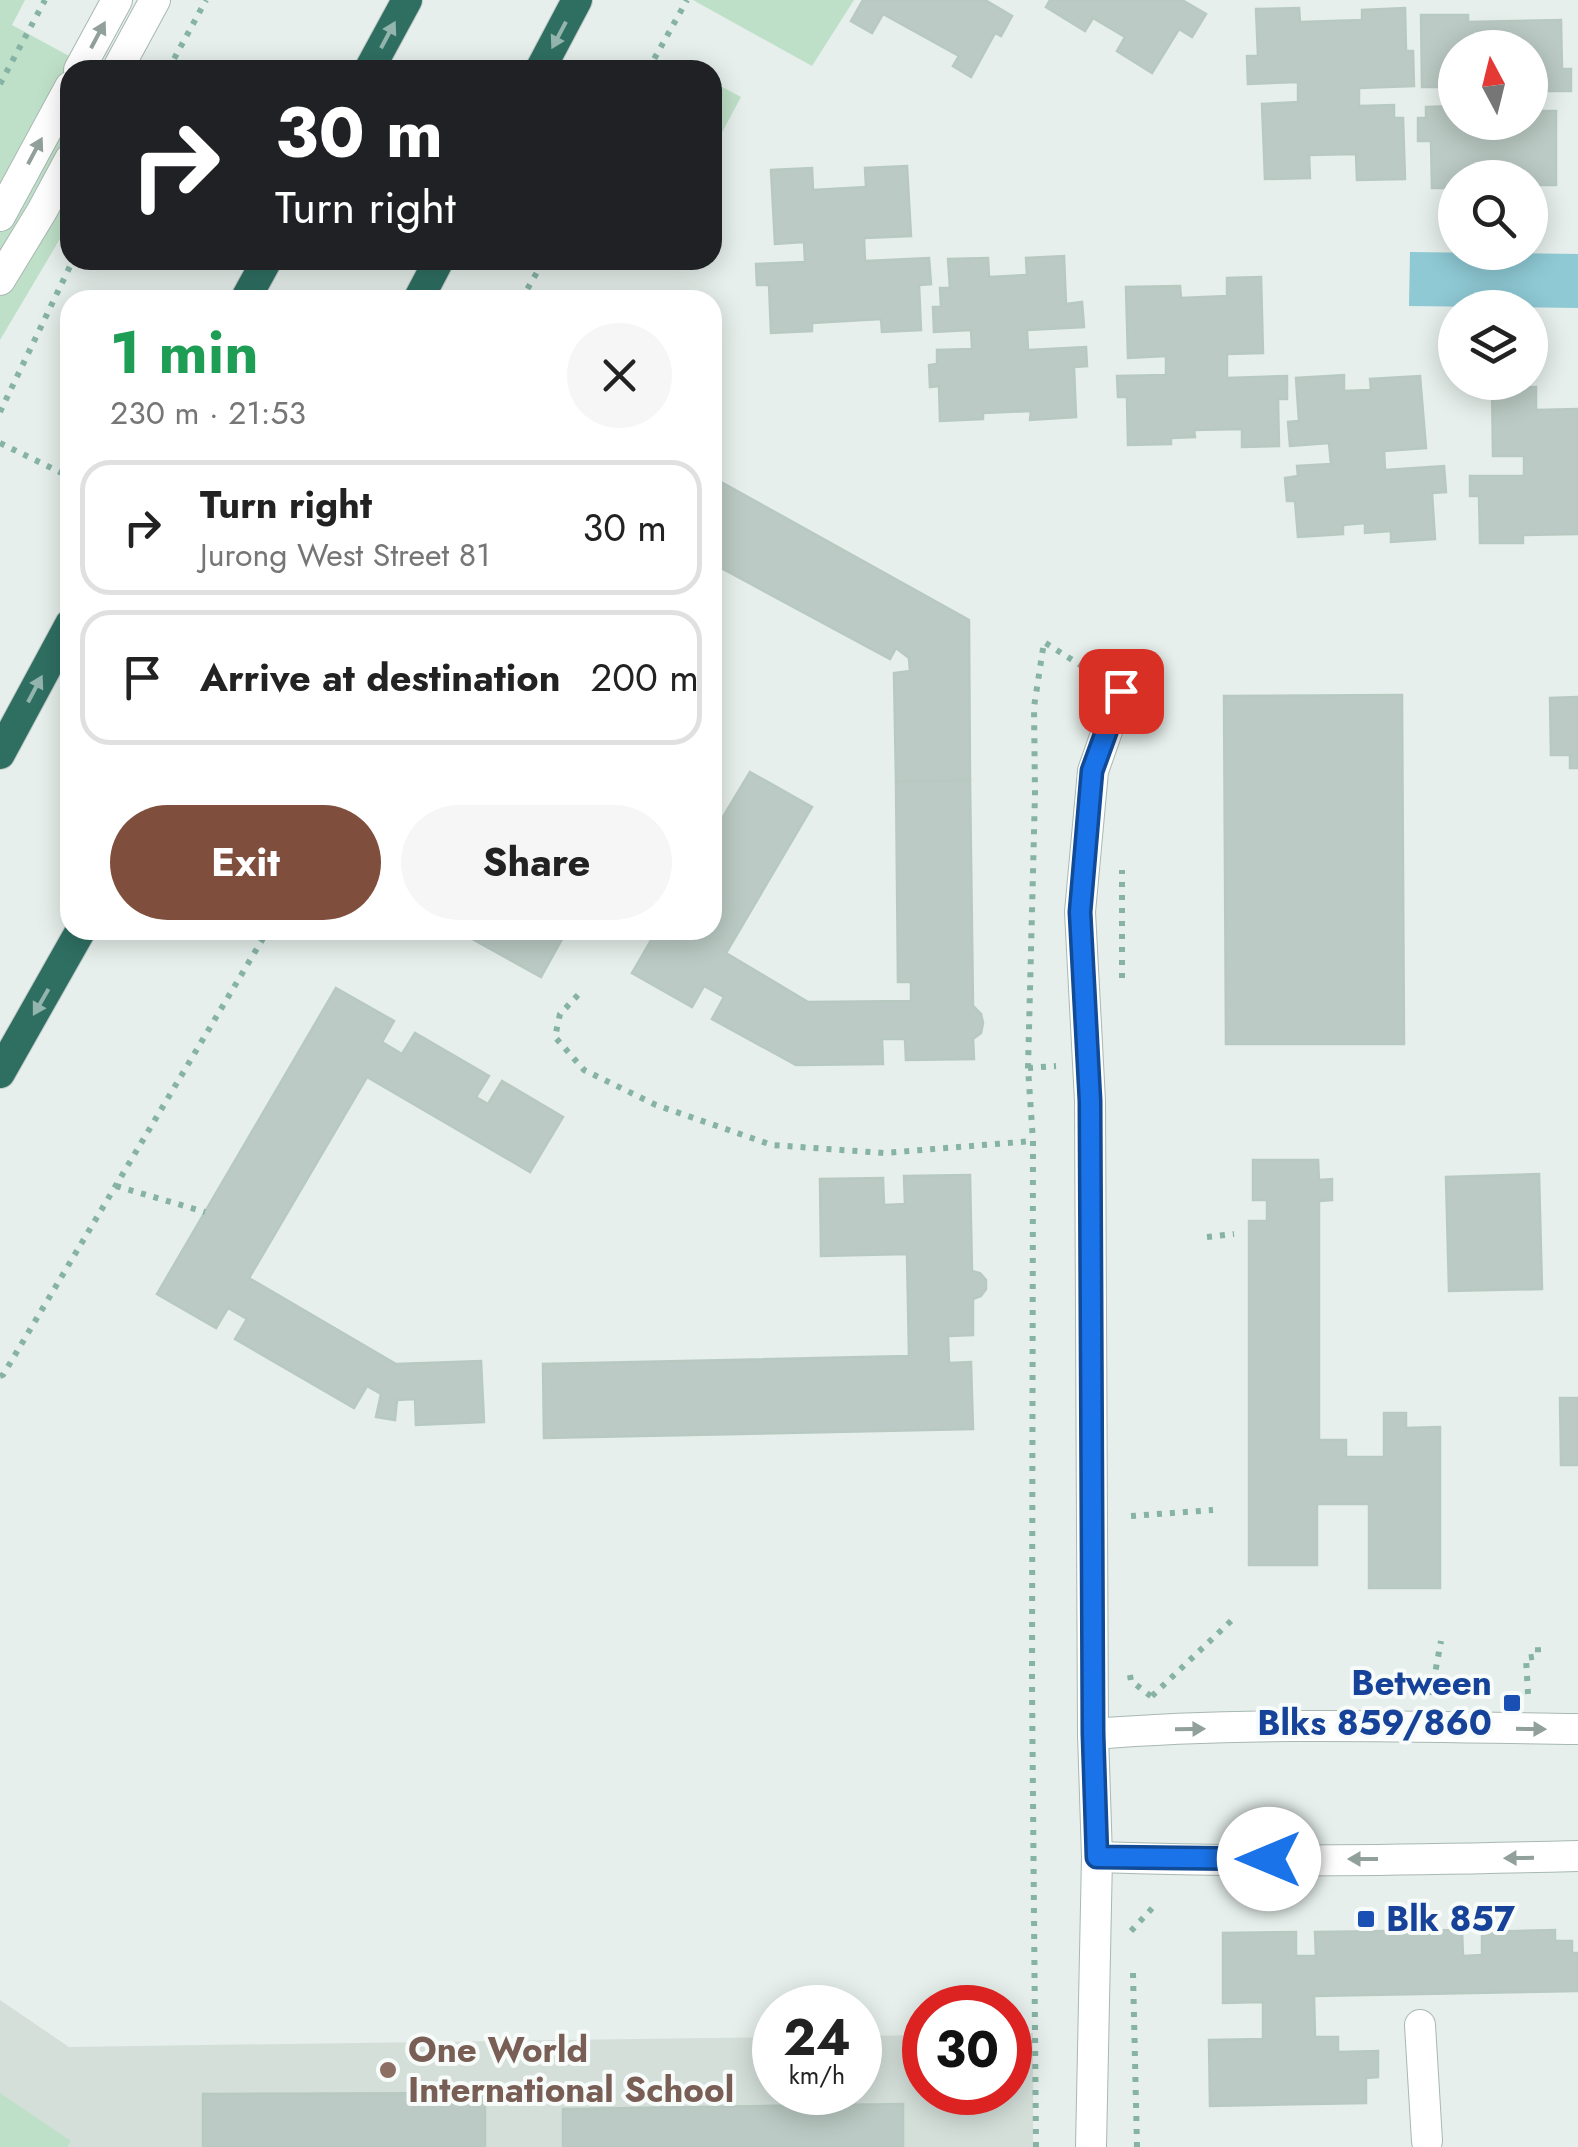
<!DOCTYPE html>
<meta charset="utf-8">
<style>
body{margin:0;font-family:Jost,sans-serif;background:#f6f6f6;color:#222;height:100vh;display:flex;flex-direction:column;font-size:38px;white-space:nowrap}
*{box-sizing:border-box;margin:0}
p{font-size:32px;color:#767676}
.icon{flex:none;width:55px;height:55px;fill:none;stroke:currentColor;stroke-width:2;stroke-linecap:round;stroke-linejoin:round}
.map{position:relative;flex:1;overflow:hidden}
.sheet{position:absolute;left:60px;top:290px;width:662px;height:650px;display:flex;flex-direction:column;background:#fff;border-radius:30px;box-shadow:0 5px 25px #0003}
.sheet>*{flex:none}
.banner{position:absolute;left:60px;top:60px;width:662px;height:210px;border-radius:30px;box-shadow:0 5px 25px #0003;background:#202124;color:#fff;overflow:hidden}
.needle{width:65px;rotate:353deg}
.fabs{position:absolute;left:1438px;top:30px;display:grid;gap:20px}
.fabs a{display:grid;place-items:center;width:110px;height:110px;border-radius:50%;background:#fff;box-shadow:0 5px 25px #0003;font-size:50px}
.speed{position:absolute;left:752px;top:1985px;display:flex;gap:20px;font-size:50px;font-weight:700;text-align:center}
.speed>*{display:grid;place-content:center;width:130px;height:130px;border-radius:50%;background:#fff;box-shadow:0 5px 25px #0003;line-height:1}
.speed small{font-size:25px;font-weight:400}
.speed .limit{border:15px solid #d22;background:#fff;color:#111}
.pin{position:absolute;display:grid;place-items:center;width:85px;height:85px;color:#fff;margin:-42px;border-radius:20px;box-shadow:0 5px 15px #0006}
.me{position:absolute;width:110px;margin:-55px;rotate:270deg;stroke-linejoin:round;filter:drop-shadow(0 0 8px #0008)}
.turn{display:flex;align-items:center;gap:35px;height:210px;padding:0 50px;font-size:45px}
.turn .icon{width:130px;height:130px;stroke-width:2.5}
.turn b{display:block;font-size:70px;line-height:85px}
.round{display:grid;place-items:center;flex:none;width:105px;height:105px;border-radius:52px;background:#f6f6f6}
.overview{display:flex;align-items:center;justify-content:space-between;height:170px;padding:0 50px}
h1{font-size:60px;font-weight:700;line-height:75px;color:#1e9e55}
.cta{display:flex;gap:20px;margin-top:auto;padding:20px 50px}
.cta a{flex:1;height:115px;border-radius:60px;background:#804e3d;color:#fff;font-size:40px;font-weight:700;line-height:115px;text-align:center}
.cta a+a{background:#f6f6f6;color:#222}
ul{padding:0;list-style:none}
li{display:flex;align-items:center;gap:30px;height:135px;margin:0 20px 15px;padding:0 30px;border:5px solid #e0e0e0;border-radius:30px}
li div{flex:1}
li b{display:block;font-size:38px}
li em{font-style:normal}
.map>svg:first-child{display:block}
</style>
<div class="map">
<svg width="1578" height="2147" viewBox="0 0 1578 2147">
<rect width="100%" height="100%" fill="#e6efeb"/>
<path fill="#d4dfda" d="M 0,2000 L 69,2047 L 775,2037 L 775,2092 L 860,2092 L 860,2036 L 925,2035 L 925,2092 L 1010,2092 L 1010,2034 L 1033,2033 L 1033,2147 L 0,2147 Z"/>
<g fill="#bfe0c8">
<path d="M 0,0 L 25,0 L 12,25 L 95,70 L 70,70 L 70,222 L 0,340 Z"/>
<path d="M 693,0 L 854,0 L 812,66 Z"/>
<path d="M 713,82 L 741,97 L 713,149 Z"/>
<path d="M 0,2093 L 71,2141 L 67,2147 L 0,2147 Z"/>
</g>
<path fill="#8ec9d4" d="M 1410,252 L 1578,254 L 1578,308 L 1409,306 Z"/>
<g fill="#bbcac4" stroke="#b8c9c2" stroke-width="2.5">
<path d="M 863,0 L 985,0 L 1012,16 L 1001,36 L 995,33 L 971,77 L 953,66 L 959,56 L 883,14 L 872,33 L 851,21 Z"/>
<path d="M 1050,0 L 1182,0 L 1206,14 L 1192,37 L 1179,29 L 1152,73 L 1117,51 L 1125,37 L 1093,18 L 1085,31 L 1046,7 Z"/>
<path d="M 1299,8 L 1300,22 L 1362,20 L 1362,10 L 1405,8 L 1406,51 L 1413,51 L 1414,86 L 1359,88 L 1359,106 L 1394,105 L 1394,118 L 1403,118 L 1405,179 L 1357,180 L 1356,154 L 1309,155 L 1310,178 L 1265,179 L 1262,104 L 1298,102 L 1298,82 L 1248,84 L 1247,56 L 1258,56 L 1256,9 Z"/>
<path d="M 1421,15 L 1468,15 L 1468,22 L 1561,20 L 1562,69 L 1571,69 L 1571,91 L 1530,91 L 1530,48 L 1455,48 L 1455,87 L 1422,87 Z"/>
<path d="M 1455,106 L 1455,122 L 1530,122 L 1530,111 L 1556,111 L 1556,185 L 1530,185 L 1530,178 L 1509,178 L 1509,173 L 1474,173 L 1474,178 L 1455,178 L 1455,188 L 1432,188 L 1431,141 L 1418,141 L 1418,118 L 1426,118 L 1426,107 Z"/>
<path d="M 907,166 L 911,236 L 864,238 L 865,261 L 929,258 L 931,284 L 919,285 L 921,330 L 882,332 L 881,319 L 812,323 L 812,331 L 771,333 L 769,285 L 757,285 L 756,264 L 805,262 L 804,242 L 775,244 L 771,170 L 812,168 L 813,190 L 866,187 L 865,168 Z"/>
<path d="M 1064,256 L 1066,304 L 1082,302 L 1084,327 L 1027,330 L 1028,350 L 1086,347 L 1087,366 L 1074,367 L 1076,417 L 1030,420 L 1031,411 L 983,413 L 983,419 L 940,421 L 939,386 L 930,387 L 929,365 L 937,364 L 937,350 L 972,349 L 971,330 L 934,332 L 933,307 L 941,307 L 940,288 L 950,288 L 948,259 L 988,258 L 989,277 L 1027,275 L 1026,258 Z"/>
<path d="M 1261,277 L 1263,353 L 1227,354 L 1227,378 L 1287,376 L 1287,399 L 1278,399 L 1279,446 L 1242,447 L 1242,429 L 1194,430 L 1195,437 L 1171,438 L 1171,444 L 1128,445 L 1127,397 L 1118,397 L 1117,376 L 1166,375 L 1166,356 L 1128,358 L 1126,287 L 1180,286 L 1181,298 L 1227,296 L 1227,278 Z"/>
<path d="M 1344,375 L 1344,391 L 1371,390 L 1370,379 L 1420,376 L 1426,448 L 1384,451 L 1385,470 L 1444,466 L 1446,492 L 1432,493 L 1435,539 L 1391,542 L 1391,531 L 1365,533 L 1365,523 L 1343,525 L 1343,534 L 1298,537 L 1295,501 L 1287,501 L 1285,478 L 1298,476 L 1297,466 L 1331,464 L 1329,443 L 1290,446 L 1288,422 L 1299,421 L 1296,378 Z"/>
<path d="M 1536,387 L 1536,410 L 1578,409 L 1578,534 L 1523,535 L 1523,543 L 1480,543 L 1479,496 L 1470,496 L 1470,476 L 1524,476 L 1524,456 L 1493,456 L 1492,388 Z"/>
<path d="M 712,477 L 969,620 L 970,780 L 896,782 L 894,673 L 910,671 L 909,658 L 896,648 L 890,659 L 712,563 Z"/>
<path d="M 1402,695 L 1404,1044 L 1226,1044 L 1224,696 Z"/>
<path d="M 1578,697 L 1578,768 L 1570,768 L 1570,755 L 1551,755 L 1550,698 Z"/>
<path d="M 750,772 L 812,807 L 726,953 L 808,1002 L 911,1001 L 911,982 L 898,982 L 896,782 L 970,780 L 973,1006 L 981,1014 L 983,1023 L 981,1033 L 973,1039 L 974,1059 L 906,1060 L 905,1039 L 882,1039 L 883,1064 L 796,1065 L 712,1019 L 724,997 L 704,986 L 692,1007 L 632,973 L 657,930 L 712,930 L 712,835 Z"/>
<path d="M 456,930 L 567,930 L 541,977 Z"/>
<path d="M 336,988 L 394,1021 L 382,1042 L 402,1054 L 415,1033 L 489,1076 L 476,1097 L 488,1104 L 502,1081 L 563,1117 L 530,1172 L 367,1077 L 249,1278 L 396,1364 L 481,1361 L 484,1422 L 416,1425 L 415,1399 L 397,1400 L 395,1420 L 376,1417 L 381,1394 L 367,1386 L 354,1408 L 235,1339 L 247,1319 L 228,1308 L 216,1328 L 157,1294 Z"/>
<path d="M 1253,1160 L 1318,1160 L 1319,1180 L 1332,1179 L 1332,1200 L 1319,1201 L 1319,1440 L 1346,1440 L 1346,1457 L 1384,1457 L 1384,1413 L 1406,1413 L 1406,1428 L 1440,1427 L 1440,1588 L 1369,1588 L 1369,1504 L 1317,1504 L 1317,1565 L 1249,1565 L 1249,1221 L 1267,1221 L 1267,1200 L 1253,1200 Z"/>
<path d="M 1539,1174 L 1542,1289 L 1449,1291 L 1446,1177 Z"/>
<path d="M 970,1175 L 972,1271 L 980,1273 L 986,1280 L 986,1289 L 981,1296 L 973,1299 L 973,1335 L 948,1336 L 949,1363 L 971,1362 L 973,1429 L 544,1438 L 543,1364 L 909,1356 L 907,1254 L 821,1256 L 820,1179 L 883,1178 L 884,1205 L 905,1204 L 904,1176 Z"/>
<path d="M 1560,1398 L 1578,1398 L 1578,1465 L 1561,1465 Z"/>
<path d="M 1462,1930 L 1463,1956 L 1482,1955 L 1482,1932 L 1555,1930 L 1555,1941 L 1572,1941 L 1572,1953 L 1578,1953 L 1578,1991 L 1314,1996 L 1315,2037 L 1338,2037 L 1338,2052 L 1378,2051 L 1378,2077 L 1366,2078 L 1366,2103 L 1210,2106 L 1209,2040 L 1263,2039 L 1263,2002 L 1223,2003 L 1223,1933 L 1296,1932 L 1296,1956 L 1316,1956 L 1315,1932 Z"/>
<path d="M 485,2093 L 485,2147 L 203,2147 L 203,2094 Z"/>
<path d="M 903,2104 L 903,2147 L 563,2147 L 563,2109 Z"/>
</g>
<g fill="none" stroke-linecap="round" stroke-linejoin="round">
<defs>
<g id="minor">
<path d="M 79,70 L 117,0"/>
<path d="M 117,70 L 155,0"/>
<path d="M 0,216 L 70,87"/>
<path d="M 0,280 L 42,211 L 70,159"/>
<path d="M 1093,1734 C 1254,1721 1417,1727 1578,1729"/>
<path d="M 1097,1857 C 1257,1863 1418,1860 1578,1856"/>
<path d="M 1420,2025 L 1427,2141"/>
<path d="M 1091,2147 L 1097,1857 L 1093,1734 L 1090,1101 L 1080,912 L 1093,771 L 1121,691"/>
</g>
<g id="highway">
<path d="M 369,70 L 407,0"/>
<path d="M 540,70 L 577,0"/>
<path d="M 245,300 L 267,260"/>
<path d="M 418,300 L 439,260"/>
<path d="M 0,754 L 70,624"/>
<path d="M 0,1073 L 81,930"/>
</g>
</defs>
<use href="#minor" stroke="#a8b8b2" stroke-width="32"/>
<use href="#highway" stroke="#c2cac8" stroke-width="32"/>
<g stroke="#86b3a5" stroke-width="6" stroke-dasharray="5 8" stroke-linecap="butt">
<path d="M 168,70 L 206,0"/>
<path d="M 648,70 L 687,0"/>
<path d="M 0,84 L 45,0"/>
<path d="M 521,300 L 544,260"/>
<path d="M 0,412 L 73,260"/>
<path d="M 0,443 L 70,477"/>
<path d="M 1122,978 L 1122,870"/>
<path d="M 578,995 L 560,1014 L 555,1037 L 584,1070 L 656,1105 L 772,1145 L 884,1153 L 1033,1141"/>
<path d="M 1028,1068 L 1056,1066"/>
<path d="M 116,1186 L 205,1212"/>
<path d="M 1207,1237 L 1234,1234"/>
<path d="M 0,1376 L 3,1375 L 268,930"/>
<path d="M 1131,1516 L 1213,1510"/>
<path d="M 1130,1675 L 1131,1681 L 1152,1697"/>
<path d="M 1528,1694 L 1526,1658 L 1538,1656 L 1538,1640"/>
<path d="M 1431,1695 L 1441,1641"/>
<path d="M 1152,1696 L 1232,1620"/>
<path d="M 1131,1931 L 1157,1903"/>
<path d="M 1133,1973 L 1137,2147"/>
<path d="M 1036,2147 L 1032,1682 L 1033,1141 L 1028,1068 L 1035,793 L 1034,707 L 1044,642 L 1093,673"/>
</g>
<use href="#minor" stroke="#fff" stroke-width="30"/>
<use href="#highway" stroke="#2f6f62" stroke-width="30"/>
</g>
<defs><path id="oneway-solid" d="M-6-.8H1V-3.2L6.5 0L1 3.2V.8H-6Z" transform="scale(2.5)"/></defs>
<g fill="#92a09c">
<use href="#oneway-solid" transform="translate(98 35) rotate(-62)"/>
<use href="#oneway-solid" transform="translate(35 151) rotate(-62)"/>
<use href="#oneway-solid" transform="translate(1190 1729) rotate(-1)"/>
<use href="#oneway-solid" transform="translate(1531 1729) rotate(1)"/>
<use href="#oneway-solid" transform="translate(1519 1858) rotate(179)"/>
<use href="#oneway-solid" transform="translate(1363 1859) rotate(180)"/>
</g>
<g fill="#93b5ae">
<use href="#oneway-solid" transform="translate(388 35) rotate(-62)"/>
<use href="#oneway-solid" transform="translate(559 35) rotate(118)"/>
<use href="#oneway-solid" transform="translate(35 689) rotate(-62)"/>
<use href="#oneway-solid" transform="translate(41 1002) rotate(120)"/>
</g>
<g fill="none" stroke-linecap="round" stroke-linejoin="round">
<defs>
<path id="route" d="M 1121,691 L 1092,771 L 1080,912 L 1090,1101 L 1093,1734 L 1097,1857 L 1269,1859"/>
</defs>
<use href="#route" stroke="#114b97" stroke-width="25"/>
<use href="#route" stroke="#1a73e8" stroke-width="18"/>
</g>
<g fill="#1a4fb4" stroke="#f7fbf9" stroke-width="4">
<rect x="1502" y="1693" width="20" height="20" rx="5"/>
<rect x="1356" y="1909" width="20" height="20" rx="5"/>
</g>
<circle fill="#8d6e63" stroke="#f7fbf9" stroke-width="4" cx="388" cy="2070" r="10"/>
<g text-anchor="middle" stroke-width="8" stroke-linejoin="round" paint-order="stroke">
<g font-size="35" font-weight="bold" fill="#164399" stroke="#f7fbf9" text-anchor="end">
<text x="1492" y="1695">Between<tspan x="1492" dy="40">Blks 859/860</tspan></text>
<text x="1386" y="1931" text-anchor="start">Blk 857</text>
</g>
<g font-size="35" font-weight="bold" fill="#785e54" stroke="#f7fbf9" text-anchor="start">
<text x="408" y="2062">One World<tspan x="408" dy="40">International School</tspan></text>
</g>
</g>
</svg>
<div class="fabs">
<a><svg class="needle" viewBox="-14 -14 28 28"><path d="M0-13l5 13h-10z" fill="#e53935"/><path d="M0 13l5-13h-10z" fill="#767676"/></svg></a>
<a><svg class="icon" aria-label="search" viewBox="0 0 24 24"><circle cx="10" cy="10" r="6"/><path d="M15 15l6 6"/></svg></a>
<a><svg class="icon" aria-label="layers" viewBox="0 0 24 24"><path d="M12 4l9 5-9 5-9-5zM3 14l9 5 9-5"/></svg></a>
</div>
<div class="speed"><div>24<small>km/h</small></div><div class="limit">30</div></div>
<div class="pin" style="left:1121px;top:691px;background:#d93025"><svg class="icon" aria-label="arrive" viewBox="0 0 24 24"><path d="M6 21V4h12l-3 4 3 4H6"/></svg></div>
<svg class="me" style="left:1269px;top:1859px" viewBox="-20 -20 40 40"><circle r="19" fill="#fff"/><path d="M0-13L10 11 0 6-10 11z" fill="#1a73e8"/></svg>
<div class="banner">
<div class="turn"><svg class="icon" aria-label="right" viewBox="0 0 24 24"><path d="M7 20v-9h11M14 6l5 5-5 5"/></svg><div><b>30 m</b>Turn right</div></div>
</div>
<section class="sheet">
<div class="overview"><div><h1>1 min</h1><p>230 m · 21:53</p></div><a class="round"><svg class="icon" aria-label="close" viewBox="0 0 24 24"><path d="M6 6l12 12M18 6L6 18"/></svg></a></div>
<ul>
<li><svg class="icon" aria-label="right" viewBox="0 0 24 24"><path d="M7 20v-9h11M14 6l5 5-5 5"/></svg><div><b>Turn right</b><p>Jurong West Street 81</p></div><em>30 m</em></li>
<li><svg class="icon" aria-label="arrive" viewBox="0 0 24 24"><path d="M6 21V4h12l-3 4 3 4H6"/></svg><div><b>Arrive at destination</b></div><em>200 m</em></li>
</ul>
<div class="cta"><a>Exit</a><a>Share</a></div>
</section>
</div>
